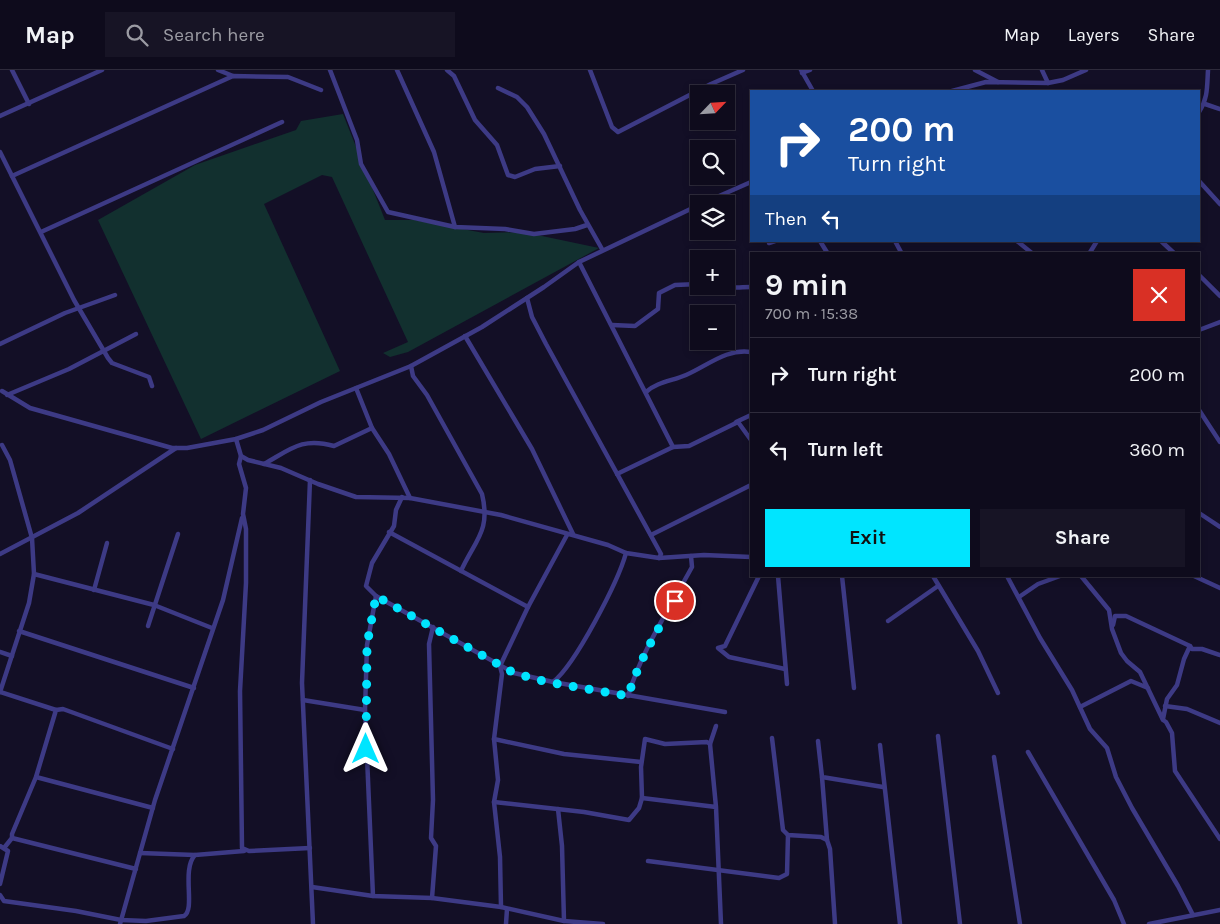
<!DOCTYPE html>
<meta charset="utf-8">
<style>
body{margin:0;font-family:Karla,sans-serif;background:#171425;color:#f1f3f6;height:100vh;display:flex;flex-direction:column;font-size:19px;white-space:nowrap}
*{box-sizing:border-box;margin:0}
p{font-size:16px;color:#9b9ba3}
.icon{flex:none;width:28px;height:28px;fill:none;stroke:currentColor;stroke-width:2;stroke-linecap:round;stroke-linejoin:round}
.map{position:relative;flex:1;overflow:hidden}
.sheet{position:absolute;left:750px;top:182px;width:450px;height:325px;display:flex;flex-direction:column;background:#0e0b1c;border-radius:0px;box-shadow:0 2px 8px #0003,0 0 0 1px #2e2b3b}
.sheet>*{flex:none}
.top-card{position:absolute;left:750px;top:20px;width:450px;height:152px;border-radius:0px;box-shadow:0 2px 8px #0003,0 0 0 1px #2e2b3b;background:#1a4fa0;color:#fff;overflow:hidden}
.needle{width:32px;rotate:65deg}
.buttons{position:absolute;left:690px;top:15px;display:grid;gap:10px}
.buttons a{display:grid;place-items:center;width:45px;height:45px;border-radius:0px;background:#0e0b1c;box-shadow:0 2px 8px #0003,0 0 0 1px #2e2b3b;font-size:25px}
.pin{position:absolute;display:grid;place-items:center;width:42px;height:42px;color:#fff;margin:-21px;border:2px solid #fff;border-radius:50%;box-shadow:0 1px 5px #0007}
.me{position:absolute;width:55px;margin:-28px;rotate:0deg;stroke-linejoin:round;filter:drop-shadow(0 0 4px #0008)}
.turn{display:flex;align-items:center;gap:18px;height:105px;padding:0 15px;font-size:22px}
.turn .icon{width:65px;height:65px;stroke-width:2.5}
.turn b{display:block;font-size:35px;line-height:42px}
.then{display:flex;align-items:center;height:48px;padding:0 15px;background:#0003;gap:10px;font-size:19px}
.round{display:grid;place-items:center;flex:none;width:52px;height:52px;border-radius:0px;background:#171425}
.overview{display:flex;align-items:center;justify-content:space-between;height:85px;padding:0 15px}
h1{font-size:30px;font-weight:700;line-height:38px}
.action{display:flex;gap:10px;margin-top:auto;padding:10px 15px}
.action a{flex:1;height:58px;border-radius:0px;background:#00e5ff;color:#111;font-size:20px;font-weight:700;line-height:58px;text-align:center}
.action a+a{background:#171425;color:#f1f3f6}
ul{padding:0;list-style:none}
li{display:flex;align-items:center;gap:15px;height:75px;padding:0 15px;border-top:1px solid #2e2b3b}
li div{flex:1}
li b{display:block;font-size:19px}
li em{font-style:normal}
header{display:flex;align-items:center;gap:30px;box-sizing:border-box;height:70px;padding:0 25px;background:#0e0b1c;border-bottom:1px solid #2e2b3b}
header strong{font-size:24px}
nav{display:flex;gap:28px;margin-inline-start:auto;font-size:18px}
.search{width:350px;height:45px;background:#171425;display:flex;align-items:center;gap:12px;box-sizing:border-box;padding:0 18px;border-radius:0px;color:#9b9ba3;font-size:19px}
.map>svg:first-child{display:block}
</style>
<header>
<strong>Map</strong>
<div class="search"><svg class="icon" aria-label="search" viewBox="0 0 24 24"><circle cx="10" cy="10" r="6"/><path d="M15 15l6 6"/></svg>Search here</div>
<nav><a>Map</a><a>Layers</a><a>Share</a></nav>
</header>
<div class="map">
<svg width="1220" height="854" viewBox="0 0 1220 854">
<rect width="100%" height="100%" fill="#130f26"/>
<path fill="#12302f" d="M 343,44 L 385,150 L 414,150 L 484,163 L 523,162 L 599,178 L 408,282 L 390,287 L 383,283 L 408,272 L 332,107 L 322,105 L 264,134 L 340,301 L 201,369 L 98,150 L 195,95 L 296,60 L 301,51 Z"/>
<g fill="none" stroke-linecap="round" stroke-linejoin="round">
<g stroke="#3d3a85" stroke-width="4.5">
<path d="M 12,0 L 29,34"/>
<path d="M 218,0 L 233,6"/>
<path d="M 330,0 L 357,70 L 361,94 L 388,142 L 455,157 L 505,159 L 534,164 L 575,159 L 587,155"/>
<path d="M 397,0 L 434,82 L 455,157"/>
<path d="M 447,0 L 454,6 L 475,50 L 497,75 L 508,105 L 515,107 L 535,99 L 560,96"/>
<path d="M 590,0 L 612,57 L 618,62 L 711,14 L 743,0"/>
<path d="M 801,0 L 813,21"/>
<path d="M 975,0 L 998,12"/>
<path d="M 1042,0 L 1048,13"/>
<path d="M 802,3 L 810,0"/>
<path d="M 498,18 L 517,27 L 527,37 L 544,64 L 580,140 L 602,179"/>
<path d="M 952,21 L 986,12 L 1048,13 L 1063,10 L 1086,0"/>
<path d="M 1205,34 L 1220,39"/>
<path d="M 1199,42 C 1208,28 1207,17 1208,0"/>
<path d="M 0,46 L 102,0"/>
<path d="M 0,82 L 74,230 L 108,288 L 112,293 L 149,307 L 152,316"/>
<path d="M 12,106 L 233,6 L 288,7 L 321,20"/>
<path d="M 1199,111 L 1220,134"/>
<path d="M 701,134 L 751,112"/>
<path d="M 41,162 L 282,52"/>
<path d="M 820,171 L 828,184"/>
<path d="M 895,171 L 902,184"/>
<path d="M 1017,171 L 1033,184"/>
<path d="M 1161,171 L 1175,184"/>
<path d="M 769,173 L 775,171"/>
<path d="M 1089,184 L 1097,171"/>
<path d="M 579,192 L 673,377"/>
<path d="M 1199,205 L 1220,226"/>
<path d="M 723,216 C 733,219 741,217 751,217"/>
<path d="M 527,228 L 532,247 L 546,274 L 661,484 L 659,488"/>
<path d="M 612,255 L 635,256 L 658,239 L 659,223 L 675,215 L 699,214"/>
<path d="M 1199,260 L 1220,252"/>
<path d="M 465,266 L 532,379 L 573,464"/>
<path d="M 0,274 L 65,243 L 115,225"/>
<path d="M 411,296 L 413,306 L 427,325 L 482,424 C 491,461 475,470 461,501"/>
<path d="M 356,318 L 372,358 L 389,384 L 410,428"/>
<path d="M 2,321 L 30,338 L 172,378 L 187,378 L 236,369 L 263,360 L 321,332 L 411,296 L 482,257 L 544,217 L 579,192 L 699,135"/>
<path d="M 646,322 C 657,312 672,311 686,305 C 707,296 727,278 751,282"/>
<path d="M 7,325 L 69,299 L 136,264"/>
<path d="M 1199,340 L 1220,372"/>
<path d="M 736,352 L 751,345"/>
<path d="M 236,369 L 241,386 L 248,390 L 281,398 L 318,414 L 356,427 L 410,428 L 501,445 L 608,475 L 626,483 L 659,488 L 704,485 L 751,487"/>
<path d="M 241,386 L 239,394 L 246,418 L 243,444 L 246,459 L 246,513 L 240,621 L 242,778 L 249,781 L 310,778"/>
<path d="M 264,394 C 291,379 302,367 334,376 L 372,358"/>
<path d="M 617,404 L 673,377 L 689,376 L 738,352 L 751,370"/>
<path d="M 310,410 L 302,613 L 313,854"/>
<path d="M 1199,443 L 1220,457"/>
<path d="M 389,462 L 528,537"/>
<path d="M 651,465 L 751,415"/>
<path d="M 0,484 L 78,443 L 176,378"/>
<path d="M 34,504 L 154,535 L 212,558"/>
<path d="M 759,506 L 725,576 L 718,578 L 729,587 L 785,599"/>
<path d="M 778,506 L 787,614"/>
<path d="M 842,506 L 854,618"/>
<path d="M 933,506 L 978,581 L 998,623"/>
<path d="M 1007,506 L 1040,568 L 1072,620 L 1090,659 L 1107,678 L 1116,707 L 1132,738 L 1178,816 L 1193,845"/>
<path d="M 1081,506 L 1109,540 L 1112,559 L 1121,583 L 1127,591 L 1140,602 L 1163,650 L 1166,652 L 1172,663 L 1175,701 L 1220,769"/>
<path d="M 1194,506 L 1220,518"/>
<path d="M 94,520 L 107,473"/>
<path d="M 376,526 L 514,603 L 553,612 C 575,595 618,512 626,483"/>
<path d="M 1019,527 L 1038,514 L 1060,506"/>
<path d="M 888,551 L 938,516"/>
<path d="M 1113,555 L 1115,546 L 1126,546 L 1190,576"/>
<path d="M 148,556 L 178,464"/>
<path d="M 19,561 L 194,618"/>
<path d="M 0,582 L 12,586"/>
<path d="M 553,612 L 725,642"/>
<path d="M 0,622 L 29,533 L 34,504 L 32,468 L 10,390 L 2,375"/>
<path d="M 0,622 L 56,640"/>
<path d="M 628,626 C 642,580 669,539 692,497 L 691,486"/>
<path d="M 303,630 L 365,640"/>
<path d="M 1165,636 L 1187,639 L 1220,653"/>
<path d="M 1080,637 L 1131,611 L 1148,618"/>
<path d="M 1163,649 L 1167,629 L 1177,615 L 1184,589 L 1190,576 L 1192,579 L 1202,579 L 1220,585"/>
<path d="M 938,666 L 960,854"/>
<path d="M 772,668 L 783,760 L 788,765 L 821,767 L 827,770 L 830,779 L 835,854"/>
<path d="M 494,669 L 564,684 L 641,692"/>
<path d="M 818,671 L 822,707 L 883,717"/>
<path d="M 710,674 L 716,656"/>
<path d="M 880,675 L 900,854"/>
<path d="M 1028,682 L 1114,830 L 1124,854"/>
<path d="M 994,687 L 1020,854"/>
<path d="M 36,707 L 153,738"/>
<path d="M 822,707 L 827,770"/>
<path d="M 494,732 L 584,742 L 629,750 L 639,738 L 642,728"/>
<path d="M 716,737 L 642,728 L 641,697 L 645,669 L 665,674 L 707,672 L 710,674 L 716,737 L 721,854"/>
<path d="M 558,739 L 562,776 L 564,851"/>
<path d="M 12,768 L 136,799"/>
<path d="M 0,776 L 8,781 L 0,814"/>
<path d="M 4,778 L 12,768 L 12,764 L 36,707 L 56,640 L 63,639 L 173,679"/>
<path d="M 140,783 L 195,785"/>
<path d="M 648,791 L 779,808 L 787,804 L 788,765"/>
<path d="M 312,817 L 373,826 L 432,828 L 501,837 L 564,851 L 603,854"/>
<path d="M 0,825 L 4,831 L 76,841 L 121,850 L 146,851 L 184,846 C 196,839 181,800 195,785 L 244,781"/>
<path d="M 373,826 L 365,640 L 367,575 L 376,526 L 366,516 L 372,493 L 394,456 L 396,440 L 402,427"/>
<path d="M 432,828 L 436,776 L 431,768 L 433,730 L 429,574 L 433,557"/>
<path d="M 501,837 L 500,787 L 494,732 L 498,710 L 494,669 L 502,604 L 500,596 L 528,537 L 567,465"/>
<path d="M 120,854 L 155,730 L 223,530 L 242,448"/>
<path d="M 506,854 L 507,839"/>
<path d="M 1149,854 L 1220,840"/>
</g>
</g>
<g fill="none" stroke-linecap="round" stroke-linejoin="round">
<path stroke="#00e5ff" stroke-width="9" stroke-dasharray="0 16.2" d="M 366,679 L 367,575 L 376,526 L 514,603 L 547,612 L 628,626 C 639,591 656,562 675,531"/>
</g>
</svg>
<div class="buttons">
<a><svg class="needle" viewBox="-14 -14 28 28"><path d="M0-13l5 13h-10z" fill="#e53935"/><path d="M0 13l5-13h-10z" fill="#9b9ba3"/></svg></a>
<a><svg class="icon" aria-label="search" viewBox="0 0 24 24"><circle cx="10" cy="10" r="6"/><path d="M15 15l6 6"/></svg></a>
<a><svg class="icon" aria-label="layers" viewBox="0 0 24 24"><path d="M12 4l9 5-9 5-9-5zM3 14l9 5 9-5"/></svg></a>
<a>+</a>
<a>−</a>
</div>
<div class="pin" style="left:675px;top:531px;background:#d93025"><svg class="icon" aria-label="arrive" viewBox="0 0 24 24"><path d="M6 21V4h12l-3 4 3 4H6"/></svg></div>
<svg class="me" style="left:366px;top:679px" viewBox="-20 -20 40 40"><path d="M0-17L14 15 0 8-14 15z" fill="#00e5ff" stroke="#fff" stroke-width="4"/></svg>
<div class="top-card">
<div class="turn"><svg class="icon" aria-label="right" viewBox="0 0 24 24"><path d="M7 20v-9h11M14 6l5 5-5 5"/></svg><div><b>200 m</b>Turn right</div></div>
<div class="then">Then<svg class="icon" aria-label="left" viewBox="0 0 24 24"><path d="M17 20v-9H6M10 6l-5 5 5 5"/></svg></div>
</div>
<section class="sheet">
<div class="overview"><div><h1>9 min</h1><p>700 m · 15:38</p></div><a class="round" style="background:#d93025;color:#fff"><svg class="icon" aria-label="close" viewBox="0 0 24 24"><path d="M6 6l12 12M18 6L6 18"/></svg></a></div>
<ul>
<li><svg class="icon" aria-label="right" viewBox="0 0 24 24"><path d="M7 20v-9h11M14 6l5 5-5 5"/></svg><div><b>Turn right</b></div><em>200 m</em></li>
<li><svg class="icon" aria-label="left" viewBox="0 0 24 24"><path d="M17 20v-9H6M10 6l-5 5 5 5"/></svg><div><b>Turn left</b></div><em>360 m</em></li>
</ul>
<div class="action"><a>Exit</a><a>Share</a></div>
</section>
</div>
